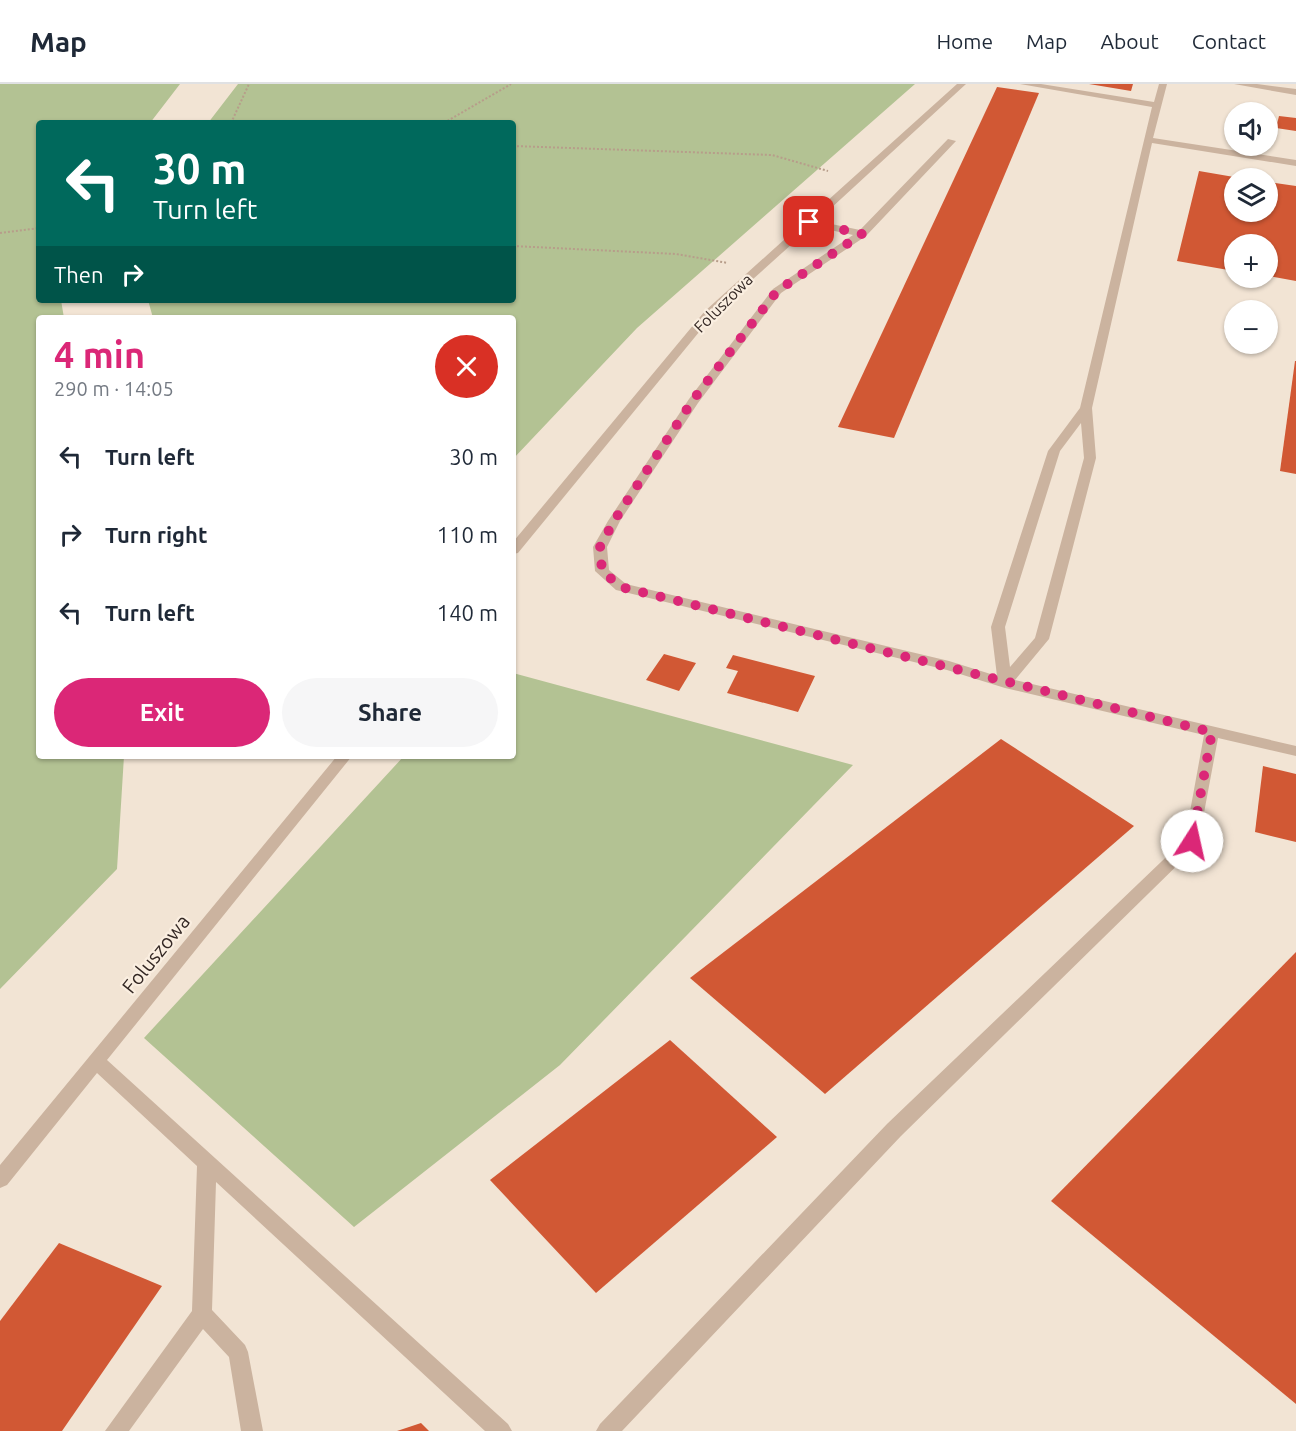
<!DOCTYPE html>
<meta charset="utf-8">
<style>
body{margin:0;font-family:Ubuntu,sans-serif;background:#f6f6f7;color:#1f2937;height:100vh;display:flex;flex-direction:column;font-size:22px;white-space:nowrap}
*{box-sizing:border-box;margin:0}
p{font-size:20px;color:#747a83}
.icon{flex:none;width:33px;height:33px;fill:none;stroke:currentColor;stroke-width:2;stroke-linecap:round;stroke-linejoin:round}
.map{position:relative;flex:1;overflow:hidden}
.panel{position:absolute;left:36px;top:231px;width:480px;height:444px;display:flex;flex-direction:column;background:#fff;border-radius:6px;box-shadow:0 2px 4px #0004}
.panel>*{flex:none}
.top-card{position:absolute;left:36px;top:36px;width:480px;height:183px;border-radius:6px;box-shadow:0 2px 4px #0004;background:#00695c;color:#fff;overflow:hidden}
.fabs{position:absolute;left:1224px;top:18px;display:grid;gap:12px}
.fabs a{display:grid;place-items:center;width:54px;height:54px;border-radius:50%;background:#fff;box-shadow:0 2px 4px #0004;font-size:30px}
.pin{position:absolute;display:grid;place-items:center;width:51px;height:51px;color:#fff;margin:-26px;border-radius:12px;box-shadow:0 3px 9px #0006}
.me{position:absolute;width:66px;margin:-33px;rotate:10deg;stroke-linejoin:round;filter:drop-shadow(0 0 4px #0008)}
.turn{display:flex;align-items:center;gap:21px;height:126px;padding:0 18px;font-size:27px}
.turn .icon{width:78px;height:78px;stroke-width:2.5}
.turn b{display:block;font-size:42px;line-height:51px}
.then{display:flex;align-items:center;height:57px;padding:0 18px;background:#0003;gap:12px;font-size:22px}
.round{display:grid;place-items:center;flex:none;width:63px;height:63px;border-radius:32px;background:#f6f6f7}
.head{display:flex;align-items:center;justify-content:space-between;height:102px;padding:0 18px}
h1{font-size:36px;font-weight:700;line-height:45px;color:#db2777}
.action{display:flex;gap:12px;margin-top:auto;padding:12px 18px}
.action a{flex:1;height:69px;border-radius:36px;background:#db2777;color:#fff;font-size:24px;font-weight:700;line-height:69px;text-align:center}
.action a+a{background:#f6f6f7;color:#1f2937}
ul{padding:0;list-style:none}
li{display:flex;align-items:center;gap:18px;height:78px;padding:0 18px}
li div{flex:1}
li b{display:block;font-size:22px}
li em{font-style:normal}
header{display:flex;align-items:center;gap:36px;box-sizing:border-box;height:84px;padding:0 30px;background:#fff;border-bottom:2px solid #e0e1e3}
header strong{font-size:28px}
nav{display:flex;gap:33px;margin-inline-start:auto;font-size:21px}
.map>svg:first-child{display:block}
</style>
<header>
<strong>Map</strong>
<nav><a>Home</a><a>Map</a><a>About</a><a>Contact</a></nav>
</header>
<div class="map">
<svg width="1296" height="1347" viewBox="0 0 1296 1347">
<rect width="100%" height="100%" fill="#f2e4d4"/>
<g fill="#b3c293">
<path d="M 0,0 L 180,0 L 150,39 L 39,39 L 39,216 L 61,216 L 64,234 L 39,234 L 39,672 L 124,672 L 117,785 L 0,905 Z"/>
<path d="M 238,0 L 915,0 L 637,244 L 513,375 L 513,234 L 153,234 L 148,216 L 513,216 L 513,39 L 208,39 Z"/>
<path d="M 513,589 L 853,681 L 560,981 L 354,1143 L 144,954 L 404,672 L 513,672 Z"/>
</g>
<g fill="#d15834">
<path d="M 1089,0 L 1133,0 L 1131,7 Z"/>
<path d="M 997,3 L 1039,9 L 894,354 L 838,343 Z"/>
<path d="M 1279,32 L 1296,34 L 1296,47 L 1276,44 Z"/>
<path d="M 1199,87 L 1234,93 L 1234,128 L 1268,128 L 1268,98 L 1296,102 L 1296,197 L 1268,192 L 1268,160 L 1234,160 L 1234,187 L 1177,177 Z"/>
<path d="M 1295,277 L 1296,277 L 1296,390 L 1280,387 Z"/>
<path d="M 664,570 L 696,579 L 679,607 L 646,596 Z"/>
<path d="M 733,571 L 815,592 L 798,628 L 727,609 L 738,587 L 726,584 Z"/>
<path d="M 1001,655 L 1134,742 L 825,1010 L 690,894 Z"/>
<path d="M 1263,682 L 1296,690 L 1296,758 L 1255,748 Z"/>
<path d="M 1296,868 L 1296,1320 L 1051,1117 Z"/>
<path d="M 670,956 L 777,1053 L 596,1209 L 490,1096 Z"/>
<path d="M 59,1159 L 162,1202 L 62,1347 L 0,1347 L 0,1237 Z"/>
<path d="M 421,1339 L 429,1347 L 397,1347 Z"/>
</g>
<g fill="none" stroke-linecap="round" stroke-linejoin="round">
<g stroke="#b79d8a" stroke-width="2" stroke-dasharray="2 2" stroke-linecap="butt">
<path d="M 231,39 L 249,0"/>
<path d="M 444,39 L 511,0"/>
<path d="M 513,62 L 772,71 L 828,87"/>
<path d="M 0,149 L 39,144"/>
<path d="M 513,162 L 676,170 L 728,179"/>
</g>
<g fill="#cbb39f" fill-rule="evenodd">
<path d="M 957,0 L 966,0 L 817,137 L 860,146 L 948,55 L 956,57 L 866,152 L 781,209 L 698,319 L 620,437 L 607,463 L 609,486 L 626,500 L 949,577 L 997,592 L 991,543 L 1048,367 L 1080,324 L 1152,23 L 1020,0 L 1041,0 L 1154,18 L 1159,0 L 1167,0 L 1153,54 L 1296,76 L 1296,82 L 1152,59 L 1092,324 L 1096,374 L 1049,555 L 1015,596 L 1296,662 L 1296,672 L 1218,654 L 1198,761 L 901,1052 L 622,1347 L 596,1347 L 600,1340 L 887,1040 L 1185,755 L 1204,651 L 1005,604 L 947,586 L 616,506 L 595,487 L 593,463 L 608,437 L 689,315 L 773,205 L 853,151 L 812,142 L 713,231 L 518,469 L 513,470 L 513,458 L 705,227 ZM 1081,339 L 1084,374 L 1035,554 L 1010,583 L 1005,543 L 1060,367 Z"/>
<path d="M 1234,0 L 1257,0 L 1296,5 L 1296,11 Z"/>
<path d="M 337,672 L 352,672 L 107,976 L 508,1340 L 512,1347 L 485,1347 L 216,1098 L 212,1226 L 245,1261 L 248,1268 L 263,1347 L 241,1347 L 229,1273 L 203,1245 L 129,1347 L 105,1347 L 192,1227 L 197,1082 L 97,989 L 7,1101 L 0,1104 L 0,1081 Z"/>
</g>
</g>
<g fill="none" stroke-linecap="round" stroke-linejoin="round">
<path stroke="#db2777" stroke-width="10" stroke-dasharray="0 18" d="M 809,138 L 862,150 L 777,207 L 693,316 L 614,437 L 600,463 L 602,487 L 621,503 L 1212,648 L 1192,757"/>
</g>
<g text-anchor="middle" stroke-width="4.5" stroke-linejoin="round" paint-order="stroke">
<g font-size="16" fill="#342824" stroke="#faeee0">
<text transform="translate(723 219) rotate(-45)" y="6">Foluszowa</text>
</g>
<g font-size="20" fill="#342824" stroke="#faeee0">
<text transform="translate(156 870) rotate(-51)" y="7">Foluszowa</text>
</g>
</g>
</svg>
<div class="fabs">
<a><svg class="icon" aria-label="sound" viewBox="0 0 24 24"><path d="M4 9h4l5-4v14l-5-4H4zM17 9q2 3 0 6"/></svg></a>
<a><svg class="icon" aria-label="layers" viewBox="0 0 24 24"><path d="M12 4l9 5-9 5-9-5zM3 14l9 5 9-5"/></svg></a>
<a>+</a>
<a>−</a>
</div>
<div class="pin" style="left:809px;top:138px;background:#d93025"><svg class="icon" aria-label="arrive" viewBox="0 0 24 24"><path d="M6 21V4h12l-3 4 3 4H6"/></svg></div>
<svg class="me" style="left:1192px;top:757px" viewBox="-20 -20 40 40"><circle r="19" fill="#fff"/><path d="M0-13L10 11 0 6-10 11z" fill="#db2777"/></svg>
<div class="top-card">
<div class="turn"><svg class="icon" aria-label="left" viewBox="0 0 24 24"><path d="M17 20v-9H6M10 6l-5 5 5 5"/></svg><div><b>30 m</b>Turn left</div></div>
<div class="then">Then<svg class="icon" aria-label="right" viewBox="0 0 24 24"><path d="M7 20v-9h11M14 6l5 5-5 5"/></svg></div>
</div>
<section class="panel">
<div class="head"><div><h1>4 min</h1><p>290 m · 14:05</p></div><a class="round" style="background:#d93025;color:#fff"><svg class="icon" aria-label="close" viewBox="0 0 24 24"><path d="M6 6l12 12M18 6L6 18"/></svg></a></div>
<ul>
<li><svg class="icon" aria-label="left" viewBox="0 0 24 24"><path d="M17 20v-9H6M10 6l-5 5 5 5"/></svg><div><b>Turn left</b></div><em>30 m</em></li>
<li><svg class="icon" aria-label="right" viewBox="0 0 24 24"><path d="M7 20v-9h11M14 6l5 5-5 5"/></svg><div><b>Turn right</b></div><em>110 m</em></li>
<li><svg class="icon" aria-label="left" viewBox="0 0 24 24"><path d="M17 20v-9H6M10 6l-5 5 5 5"/></svg><div><b>Turn left</b></div><em>140 m</em></li>
</ul>
<div class="action"><a>Exit</a><a>Share</a></div>
</section>
</div>
